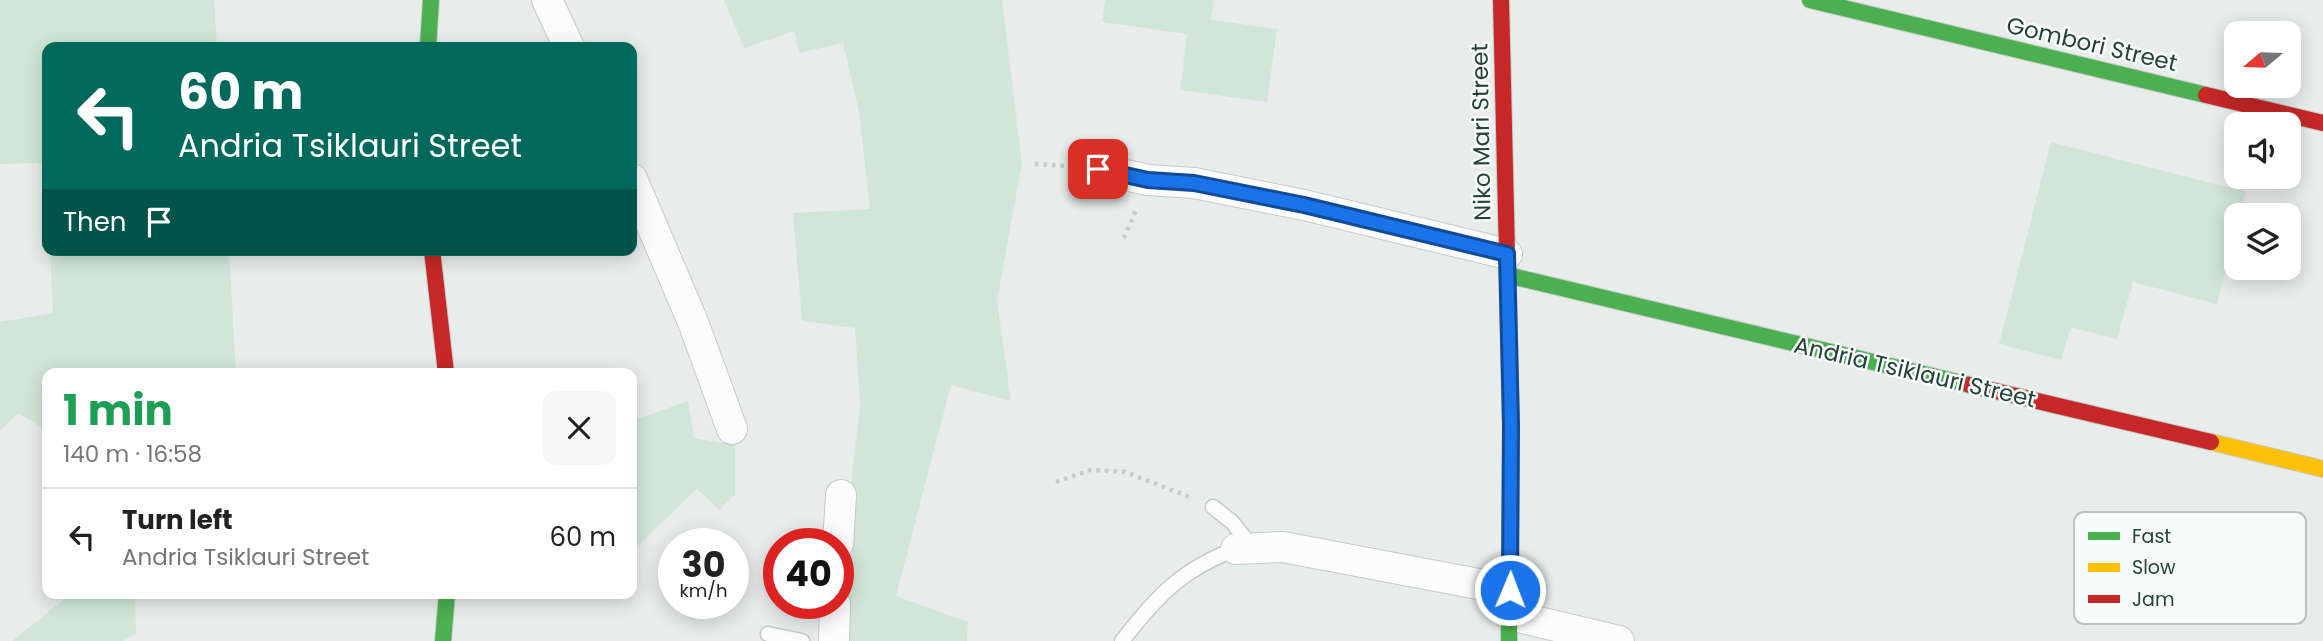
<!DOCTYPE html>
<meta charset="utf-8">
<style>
body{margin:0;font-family:Poppins,sans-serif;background:#f6f6f6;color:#222;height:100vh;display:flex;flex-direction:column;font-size:26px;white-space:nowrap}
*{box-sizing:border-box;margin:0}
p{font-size:23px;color:#767676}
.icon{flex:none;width:38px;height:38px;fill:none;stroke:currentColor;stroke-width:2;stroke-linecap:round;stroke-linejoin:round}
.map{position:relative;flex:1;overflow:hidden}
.sheet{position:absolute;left:42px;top:368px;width:595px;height:231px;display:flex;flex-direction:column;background:#fff;border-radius:14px;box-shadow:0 4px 18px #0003}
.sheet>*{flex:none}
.guide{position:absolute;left:42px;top:42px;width:595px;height:214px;border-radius:14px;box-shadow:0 4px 18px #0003;background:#00695c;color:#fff;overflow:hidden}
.needle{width:46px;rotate:251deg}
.buttons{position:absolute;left:2224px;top:21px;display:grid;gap:14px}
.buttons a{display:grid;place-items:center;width:77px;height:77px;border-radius:14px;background:#fff;box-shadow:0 4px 18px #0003;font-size:35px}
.speed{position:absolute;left:658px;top:528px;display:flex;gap:14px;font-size:35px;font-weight:700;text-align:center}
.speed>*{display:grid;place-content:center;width:91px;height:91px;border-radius:50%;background:#fff;box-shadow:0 4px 18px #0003;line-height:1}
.speed small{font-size:18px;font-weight:400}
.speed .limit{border:10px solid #d22;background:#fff;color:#111}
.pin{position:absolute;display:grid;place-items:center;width:60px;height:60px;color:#fff;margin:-30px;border-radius:14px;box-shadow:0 4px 10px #0006}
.me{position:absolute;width:77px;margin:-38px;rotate:1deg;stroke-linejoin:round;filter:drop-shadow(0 0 5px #0008)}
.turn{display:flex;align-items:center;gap:24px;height:147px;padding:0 21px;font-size:32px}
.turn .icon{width:91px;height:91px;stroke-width:2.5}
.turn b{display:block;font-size:49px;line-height:60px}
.then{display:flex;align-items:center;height:66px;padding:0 21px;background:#0003;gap:14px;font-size:26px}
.round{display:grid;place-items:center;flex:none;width:74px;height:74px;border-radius:14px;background:#f6f6f6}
.head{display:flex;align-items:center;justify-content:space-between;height:119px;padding:0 21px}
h1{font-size:42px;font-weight:700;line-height:52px;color:#1e9e55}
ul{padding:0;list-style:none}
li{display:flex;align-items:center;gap:21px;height:98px;padding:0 21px;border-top:2px solid #e0e0e0}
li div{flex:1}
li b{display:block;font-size:26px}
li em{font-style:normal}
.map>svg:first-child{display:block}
</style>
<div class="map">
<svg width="2323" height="641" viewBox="0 0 2323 641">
<rect width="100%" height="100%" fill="#e8edeb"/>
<g fill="#d1e6d8">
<path d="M 0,0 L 214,0 L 217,47 L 47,47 L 47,201 L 45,163 L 0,164 Z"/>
<path d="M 724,0 L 1002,0 L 1022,163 L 997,301 L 1011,401 L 951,385 L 896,596 L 968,622 L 967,641 L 841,641 L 850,491 L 860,406 L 855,328 L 802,321 L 793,213 L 870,209 L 859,112 L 843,43 L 799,53 L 794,31 L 744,48 Z"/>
<path d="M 1105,0 L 1214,0 L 1211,20 L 1277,29 L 1267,102 L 1180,90 L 1187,34 L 1102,22 Z"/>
<path d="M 2051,142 L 2246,192 L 2240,215 L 2236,215 L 2236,229 L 2217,304 L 2133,282 L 2117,339 L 2071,327 L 2061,360 L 1999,344 Z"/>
<path d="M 50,250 L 229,250 L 236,373 L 47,373 L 47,431 L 18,413 L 0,430 L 0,322 L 53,313 Z"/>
<path d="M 688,401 L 694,438 L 735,445 L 735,494 L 720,510 L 697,489 L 632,551 L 632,421 Z"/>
<path d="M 72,593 L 135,593 L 136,634 L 122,641 L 12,641 Z"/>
</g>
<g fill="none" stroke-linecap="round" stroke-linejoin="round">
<defs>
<g id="lane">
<path d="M 1213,507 L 1232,522 L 1252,547"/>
<path d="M 768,634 L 802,641"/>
<path d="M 1122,641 C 1157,596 1182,569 1236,549"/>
</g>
<g id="street">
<path d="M 547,0 L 569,47"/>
<path d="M 1098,169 L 1148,180 L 1194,183 L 1304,205 L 1507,254"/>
<path d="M 632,179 L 693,322 L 732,429"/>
<path d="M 838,544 L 841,495"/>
<path d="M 1236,549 L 1283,547 L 1510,590"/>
<path d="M 1510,615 L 1619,641"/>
<path d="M 834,641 L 835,604"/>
</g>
<g id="fast">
<path d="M 1810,0 L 2206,95"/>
<path d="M 428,47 L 431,0"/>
<path d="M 1507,275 L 1970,385"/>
<path d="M 443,641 L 447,593"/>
<path d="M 1509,641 L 1511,423"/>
</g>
<path id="slow" d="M 2211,442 L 2323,469"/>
<g id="jam">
<path d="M 1501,0 L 1511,423"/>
<path d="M 2206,95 L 2323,123"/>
<path d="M 432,250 L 446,373"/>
<path d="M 1970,385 L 2211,442"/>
</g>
</defs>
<use href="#lane" stroke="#c5cac8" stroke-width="17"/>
<use href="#street" stroke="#c5cac8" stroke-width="32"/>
<use href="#fast" stroke="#c3cbc8" stroke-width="18"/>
<use href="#slow" stroke="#c3cbc8" stroke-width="18"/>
<use href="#jam" stroke="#c3cbc8" stroke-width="18"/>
<g stroke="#c3ccca" stroke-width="4.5" stroke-dasharray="3.5 5" stroke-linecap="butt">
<path d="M 1035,164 L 1069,166"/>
<path d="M 1124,238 L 1136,210"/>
<path d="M 1056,482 L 1090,470 L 1125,472 L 1192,498"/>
</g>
<use href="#lane" stroke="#fcfcfc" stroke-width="14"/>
<use href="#street" stroke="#fcfcfc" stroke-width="30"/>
<use href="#fast" stroke="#4caf50" stroke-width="16"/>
<use href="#slow" stroke="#ffc107" stroke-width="16"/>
<use href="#jam" stroke="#c62828" stroke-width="16"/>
</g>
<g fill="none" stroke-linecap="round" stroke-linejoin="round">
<defs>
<path id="route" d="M 1098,169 L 1148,180 L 1194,183 L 1304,205 L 1507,254 L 1511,425 L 1510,590"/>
</defs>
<use href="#route" stroke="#114b97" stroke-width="18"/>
<use href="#route" stroke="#1a73e8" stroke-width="12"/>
</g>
<g text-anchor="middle" stroke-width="5" stroke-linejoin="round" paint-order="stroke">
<g font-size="23" fill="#24423a" stroke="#f7fbf9">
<text transform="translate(2092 44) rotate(13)" y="8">Gombori Street</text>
<text transform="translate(1481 132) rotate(-91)" y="8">Niko Mari Street</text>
<text transform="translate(1915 372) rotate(13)" y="8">Andria Tsiklauri Street</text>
</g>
</g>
<rect x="2074" y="512" width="232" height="112" rx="10" fill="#f7fbf9" stroke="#b8c4c0" stroke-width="2"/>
<rect x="2088" y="532" width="32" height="8" fill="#4caf50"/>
<rect x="2088" y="563" width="32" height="9" fill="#ffc107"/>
<rect x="2088" y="595" width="32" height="8" fill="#c62828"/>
<g font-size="19" fill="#24423a">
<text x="2132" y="543">Fast</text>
<text x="2132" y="574">Slow</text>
<text x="2132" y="606">Jam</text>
</g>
</svg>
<div class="buttons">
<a><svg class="needle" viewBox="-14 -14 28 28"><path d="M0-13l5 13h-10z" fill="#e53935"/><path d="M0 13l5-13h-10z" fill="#767676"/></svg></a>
<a><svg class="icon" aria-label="sound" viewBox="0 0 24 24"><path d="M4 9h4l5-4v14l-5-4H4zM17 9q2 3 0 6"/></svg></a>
<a><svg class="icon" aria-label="layers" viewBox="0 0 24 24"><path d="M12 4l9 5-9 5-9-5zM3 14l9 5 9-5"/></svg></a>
</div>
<div class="speed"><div>30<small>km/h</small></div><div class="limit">40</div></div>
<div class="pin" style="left:1098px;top:169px;background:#d93025"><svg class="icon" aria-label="arrive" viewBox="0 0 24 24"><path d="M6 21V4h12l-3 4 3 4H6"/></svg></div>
<svg class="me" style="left:1510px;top:590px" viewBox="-20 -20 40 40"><circle r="17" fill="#1a73e8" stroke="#fff" stroke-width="3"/><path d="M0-11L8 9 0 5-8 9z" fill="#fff"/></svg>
<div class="guide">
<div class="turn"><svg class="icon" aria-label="left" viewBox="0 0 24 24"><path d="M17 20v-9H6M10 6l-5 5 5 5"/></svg><div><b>60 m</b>Andria Tsiklauri Street</div></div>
<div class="then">Then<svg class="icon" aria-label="arrive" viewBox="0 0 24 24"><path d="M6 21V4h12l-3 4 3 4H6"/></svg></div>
</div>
<section class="sheet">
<div class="head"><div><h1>1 min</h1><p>140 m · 16:58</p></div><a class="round"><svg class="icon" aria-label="close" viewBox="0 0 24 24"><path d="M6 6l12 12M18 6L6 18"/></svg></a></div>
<ul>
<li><svg class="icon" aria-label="left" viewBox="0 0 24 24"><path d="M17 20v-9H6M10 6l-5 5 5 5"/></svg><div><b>Turn left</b><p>Andria Tsiklauri Street</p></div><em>60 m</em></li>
</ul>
</section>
</div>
